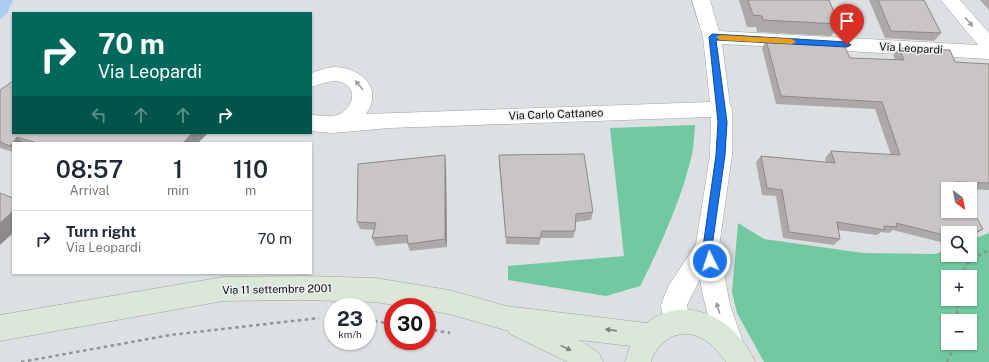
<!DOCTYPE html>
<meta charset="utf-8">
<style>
body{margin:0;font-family:"Public Sans",sans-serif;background:#f2f2f3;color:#1f2937;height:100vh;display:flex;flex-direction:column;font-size:15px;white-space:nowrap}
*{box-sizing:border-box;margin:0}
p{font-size:13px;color:#747a83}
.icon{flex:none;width:22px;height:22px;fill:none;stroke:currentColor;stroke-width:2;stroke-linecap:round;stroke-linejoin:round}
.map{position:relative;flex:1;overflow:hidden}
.drawer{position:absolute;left:12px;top:142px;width:300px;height:132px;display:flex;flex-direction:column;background:#fff;border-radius:0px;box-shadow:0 1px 3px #0004}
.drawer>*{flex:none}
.guide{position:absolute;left:12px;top:12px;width:300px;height:122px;border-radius:0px;box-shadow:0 1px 3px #0004;background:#00695c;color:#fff;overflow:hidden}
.needle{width:26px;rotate:148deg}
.controls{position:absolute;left:941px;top:182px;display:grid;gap:8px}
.controls a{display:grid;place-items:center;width:36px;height:36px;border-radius:0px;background:#fff;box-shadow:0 1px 3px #0004;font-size:20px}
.speed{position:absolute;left:324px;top:298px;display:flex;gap:8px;font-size:20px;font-weight:700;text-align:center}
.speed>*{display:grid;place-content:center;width:52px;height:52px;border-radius:50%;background:#fff;box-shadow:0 1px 3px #0004;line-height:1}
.speed small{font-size:10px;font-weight:400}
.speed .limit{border:6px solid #d22;background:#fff;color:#111}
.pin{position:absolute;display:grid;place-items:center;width:34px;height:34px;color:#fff;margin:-41px -17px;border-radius:50% 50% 50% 0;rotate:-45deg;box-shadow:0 0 4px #0007}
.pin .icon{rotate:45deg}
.me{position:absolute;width:44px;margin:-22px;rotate:356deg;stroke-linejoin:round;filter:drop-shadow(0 0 3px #0008)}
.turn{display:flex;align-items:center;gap:14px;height:84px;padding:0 20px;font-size:18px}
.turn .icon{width:52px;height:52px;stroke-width:2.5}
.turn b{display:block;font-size:28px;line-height:34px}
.lanes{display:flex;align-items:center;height:38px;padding:0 20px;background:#0003;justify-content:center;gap:20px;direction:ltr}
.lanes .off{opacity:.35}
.eta{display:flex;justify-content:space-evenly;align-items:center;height:68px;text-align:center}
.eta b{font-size:24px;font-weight:600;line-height:28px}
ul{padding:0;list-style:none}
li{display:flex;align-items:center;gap:12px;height:56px;padding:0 20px;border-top:1px solid #e0e1e3}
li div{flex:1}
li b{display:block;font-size:15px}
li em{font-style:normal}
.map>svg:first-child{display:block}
</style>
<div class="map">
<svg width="989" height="362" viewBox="0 0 989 362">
<rect width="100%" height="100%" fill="#dde0e2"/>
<g fill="#71c9a0" fill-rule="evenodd">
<path d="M 695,125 C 694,135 694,145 692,155 C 681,200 661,245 640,286 L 606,296 L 508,280 L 508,266 L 624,256 L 610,128 Z"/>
<path d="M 738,223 L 764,239 L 863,253 L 935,254 L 948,249 L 948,255 L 970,255 L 970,240 L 989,233 L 989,362 L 764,362 L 737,313 L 732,292 ZM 948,277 L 970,277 L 970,299 L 948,299 ZM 948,321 L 970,321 L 970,343 L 948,343 Z"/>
</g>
<path fill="#acccf3" d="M 0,0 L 13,0 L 7,14 L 0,19 Z"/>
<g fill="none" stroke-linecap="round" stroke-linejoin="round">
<defs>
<path id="street" d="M 692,0 L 710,0 L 719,31 L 978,45 L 941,0 L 960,0 L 989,33 L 989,59 L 722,44 L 730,105 L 732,109 L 732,155 L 719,247 L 730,305 L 744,345 L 740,354 L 731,358 L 722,354 C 712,330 704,305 700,279 L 687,305 L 690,322 L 686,331 L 677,335 L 668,331 L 664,322 L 661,305 L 668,287 L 696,244 L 710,155 L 711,117 L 389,128 L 333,133 L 311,131 L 311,115 C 318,115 326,117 333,116 C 354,113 362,83 335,81 C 328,81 318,85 311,87 L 311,73 C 318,71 328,67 335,67 C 361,68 384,88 366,114 L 710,102 L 703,37 Z"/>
<path id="secondary" d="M 304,276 L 375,278 L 449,290 L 506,306 L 647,323 C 687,291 738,321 755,362 L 726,362 C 719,353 710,341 699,337 C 679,327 656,342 651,362 L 625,362 L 630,346 L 579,340 L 599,353 L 603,362 L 568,362 L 510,334 L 509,331 L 449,314 L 427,310 L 427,307 L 406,307 L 375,302 L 304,300 L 223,301 L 0,341 L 0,315 L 223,277 Z"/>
</defs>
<use href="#street" stroke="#9fa1a3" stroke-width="1"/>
<use href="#secondary" stroke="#9fa1a3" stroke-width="1"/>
<g stroke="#909394" stroke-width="2.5" stroke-dasharray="3.5 3.5" stroke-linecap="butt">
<path d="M 961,277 C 965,262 976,256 989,250"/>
<path d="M 367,320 L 393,324"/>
<path d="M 956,321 L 959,299"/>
<path d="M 427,329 L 450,333"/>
<path d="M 21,362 L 170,335 L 319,318"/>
<path d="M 947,362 L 953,350 L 954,343"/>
</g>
<use href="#street" fill="#fff" fill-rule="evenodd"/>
<use href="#secondary" fill="#dbe8d7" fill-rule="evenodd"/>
</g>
<g fill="#ada9a9">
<path d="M 739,0 L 829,0 L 839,24 L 831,36 L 757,32 L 756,27 L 747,27 Z"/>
<path d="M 869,0 L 924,0 L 941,33 L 934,41 L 885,38 Z"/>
<path d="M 980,0 L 989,0 L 989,10 Z"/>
<path d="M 766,40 L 850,58 L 895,60 L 893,55 L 899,48 L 955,62 L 989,64 L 989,190 L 960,189 L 974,235 L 970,236 L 970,233 L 948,233 L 948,244 L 893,230 L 889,233 L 881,232 L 877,235 L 838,230 L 840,239 L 834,245 L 783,238 L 776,196 L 762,195 L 756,162 L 761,156 L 826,162 L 825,158 L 831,151 L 891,155 L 875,109 L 776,104 L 762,48 Z"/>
<path d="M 0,90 L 198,143 L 13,143 L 13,152 L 0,148 Z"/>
<path d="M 499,155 L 593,212 L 591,220 L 576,222 L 575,231 L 573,238 L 541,238 L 539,245 L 506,244 L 499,164 Z"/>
<path d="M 446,164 L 447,247 L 410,251 L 407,243 L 376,246 L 372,238 L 375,230 L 360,229 L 357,222 Z"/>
</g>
<g fill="#8d8a89">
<path d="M 192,133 L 208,133 L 198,143 L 183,143 Z"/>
<path d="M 17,137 L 24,143 L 13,143 L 13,148 L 10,146 Z"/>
<path d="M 445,155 L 446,164 L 447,247 L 445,239 Z"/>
<path d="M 13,211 L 13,233 L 0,245 L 0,223 Z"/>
<path d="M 983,229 L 974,235 L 970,236 L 970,235 Z"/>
</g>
<g fill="#c9c5c4" stroke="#8d8a89">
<path d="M 748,0 L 829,0 L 839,24 L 763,20 L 762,16 L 753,15 Z"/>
<path d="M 878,0 L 924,0 L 941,33 L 891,31 Z"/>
<path d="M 766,40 L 844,45 L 850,58 L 904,60 L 899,48 L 950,50 L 955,62 L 989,64 L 989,183 L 956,182 L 961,189 L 948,189 L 948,211 L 970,211 L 970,206 L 983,229 L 970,235 L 970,233 L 948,233 L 948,236 L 896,223 L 897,227 L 884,226 L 885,230 L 837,222 L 840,239 L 789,232 L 782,190 L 767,188 L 761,156 L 835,163 L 831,151 L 900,155 L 882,102 L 781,96 Z"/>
<path d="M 13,81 L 13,133 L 192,133 L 183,143 L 37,143 L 17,137 L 10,146 L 0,142 L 0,90 Z"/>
<path d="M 584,154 L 593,212 L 576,214 L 575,231 L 542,231 L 540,238 L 506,237 L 499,155 Z"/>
<path d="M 445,155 L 445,239 L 408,244 L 407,235 L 372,238 L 376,223 L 357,222 L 358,164 Z"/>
<path d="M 0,193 L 13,198 L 13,211 L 0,223 Z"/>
</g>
<defs><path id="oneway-solid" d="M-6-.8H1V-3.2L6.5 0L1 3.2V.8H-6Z"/></defs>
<g fill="#9f9f9f">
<use href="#oneway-solid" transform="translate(969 22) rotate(49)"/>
<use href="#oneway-solid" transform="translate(359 85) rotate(-129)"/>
<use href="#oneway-solid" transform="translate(718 308) rotate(-107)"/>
</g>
<g fill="#7f867d">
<use href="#oneway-solid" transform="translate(611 330) rotate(-172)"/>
<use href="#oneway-solid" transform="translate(566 348) rotate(26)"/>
</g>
<path fill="#1a73e8" stroke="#114b97" d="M 712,34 L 847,42 L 851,45 L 847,47 L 716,40 L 727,122 L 725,155 L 712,247 L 715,261 L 710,266 L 705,261 L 703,247 L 716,155 L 718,122 L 709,37 Z"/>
<path fill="#f59e0b" d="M 720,35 L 792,39 L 796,42 L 792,44 L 720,40 L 716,37 Z"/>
<g text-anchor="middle" stroke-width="3" stroke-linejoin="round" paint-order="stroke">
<g font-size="11" fill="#0e0f10" stroke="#ebedef">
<text transform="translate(911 48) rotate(3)" y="4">Via Leopardi</text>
<text transform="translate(556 114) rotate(-2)" y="4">Via Carlo Cattaneo</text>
<text transform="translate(277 289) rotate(-1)" y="4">Via 11 settembre 2001</text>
</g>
</g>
</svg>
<div class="controls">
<a><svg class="needle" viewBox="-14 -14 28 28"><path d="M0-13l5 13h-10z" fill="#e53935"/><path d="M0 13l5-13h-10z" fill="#747a83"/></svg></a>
<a><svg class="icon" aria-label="search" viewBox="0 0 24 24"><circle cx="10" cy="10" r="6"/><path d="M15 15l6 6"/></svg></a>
<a>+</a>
<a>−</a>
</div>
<div class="speed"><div>23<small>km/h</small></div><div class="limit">30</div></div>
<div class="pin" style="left:847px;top:45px;background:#d93025"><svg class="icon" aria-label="arrive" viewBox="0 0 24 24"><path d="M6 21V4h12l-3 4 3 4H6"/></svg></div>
<svg class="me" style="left:710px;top:261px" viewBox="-20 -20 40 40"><circle r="17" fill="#1a73e8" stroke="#fff" stroke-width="3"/><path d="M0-11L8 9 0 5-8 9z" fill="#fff"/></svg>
<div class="guide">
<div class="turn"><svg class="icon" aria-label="right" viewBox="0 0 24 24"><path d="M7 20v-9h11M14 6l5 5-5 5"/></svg><div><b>70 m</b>Via Leopardi</div></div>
<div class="lanes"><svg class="icon off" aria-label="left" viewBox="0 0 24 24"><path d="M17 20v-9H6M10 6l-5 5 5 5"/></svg><svg class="icon off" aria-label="ahead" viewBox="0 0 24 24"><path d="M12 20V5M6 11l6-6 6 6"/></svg><svg class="icon off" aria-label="ahead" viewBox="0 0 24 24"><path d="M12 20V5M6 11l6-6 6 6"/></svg><svg class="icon" aria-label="right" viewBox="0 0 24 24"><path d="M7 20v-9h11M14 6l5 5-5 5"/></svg></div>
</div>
<section class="drawer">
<div class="eta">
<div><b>08:57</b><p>Arrival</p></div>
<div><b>1</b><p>min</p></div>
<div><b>110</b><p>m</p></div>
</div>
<ul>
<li><svg class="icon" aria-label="right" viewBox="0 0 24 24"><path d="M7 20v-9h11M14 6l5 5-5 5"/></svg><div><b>Turn right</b><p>Via Leopardi</p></div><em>70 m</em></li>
</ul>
</section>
</div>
